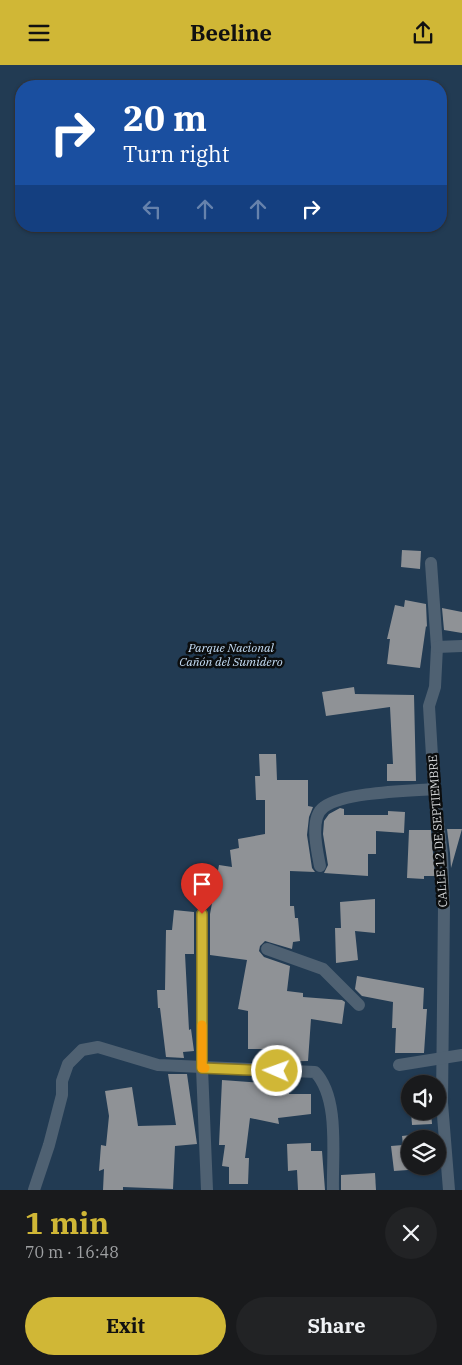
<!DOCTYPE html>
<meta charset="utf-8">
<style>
body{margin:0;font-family:"IBM Plex Serif",serif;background:#222325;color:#f1f3f6;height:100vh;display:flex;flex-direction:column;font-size:19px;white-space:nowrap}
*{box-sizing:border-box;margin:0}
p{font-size:16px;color:#9fa1a3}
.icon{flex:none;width:28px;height:28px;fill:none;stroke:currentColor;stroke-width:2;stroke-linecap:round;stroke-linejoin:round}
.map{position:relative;height:1125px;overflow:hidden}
.side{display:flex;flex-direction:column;background:#191a1c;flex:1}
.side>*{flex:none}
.hud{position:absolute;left:15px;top:15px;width:432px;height:152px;border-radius:20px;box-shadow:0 1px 4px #0004,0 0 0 1px #37383b;background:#1a4fa0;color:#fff;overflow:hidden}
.buttons{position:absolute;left:401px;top:1010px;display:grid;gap:10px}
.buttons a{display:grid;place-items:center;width:45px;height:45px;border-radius:50%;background:#191a1c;box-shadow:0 1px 4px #0004,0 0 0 1px #37383b;font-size:25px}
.pin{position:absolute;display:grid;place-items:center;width:42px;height:42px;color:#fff;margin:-51px -21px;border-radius:50% 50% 50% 0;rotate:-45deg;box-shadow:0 0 5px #0007}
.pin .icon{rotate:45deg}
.me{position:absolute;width:55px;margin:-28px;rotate:272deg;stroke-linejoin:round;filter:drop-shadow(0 0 4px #0008)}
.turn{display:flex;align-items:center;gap:18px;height:105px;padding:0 25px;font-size:22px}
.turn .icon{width:65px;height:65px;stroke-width:2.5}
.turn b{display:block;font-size:35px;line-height:42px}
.lanes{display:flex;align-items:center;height:48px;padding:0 25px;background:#0003;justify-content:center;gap:25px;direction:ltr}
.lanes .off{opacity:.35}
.round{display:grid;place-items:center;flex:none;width:52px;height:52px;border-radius:26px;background:#222325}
.head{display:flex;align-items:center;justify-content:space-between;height:85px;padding:0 25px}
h1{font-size:30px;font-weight:800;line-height:38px;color:#d0b736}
.action{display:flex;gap:10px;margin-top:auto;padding:10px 25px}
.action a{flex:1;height:58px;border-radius:30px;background:#d0b736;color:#111;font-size:20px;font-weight:800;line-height:58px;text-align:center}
.action a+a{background:#222325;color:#f1f3f6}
header{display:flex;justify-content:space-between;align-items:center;height:65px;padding:0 25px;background:#d0b736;color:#111;font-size:22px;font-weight:800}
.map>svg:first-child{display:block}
</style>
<header><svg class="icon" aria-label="menu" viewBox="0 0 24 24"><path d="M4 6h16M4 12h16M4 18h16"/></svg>Beeline<svg class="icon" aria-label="share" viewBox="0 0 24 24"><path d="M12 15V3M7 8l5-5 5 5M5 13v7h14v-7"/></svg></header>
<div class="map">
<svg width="462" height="1125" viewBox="0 0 462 1125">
<rect width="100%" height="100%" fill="#212326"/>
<path fill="#223b53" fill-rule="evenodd" d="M 0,0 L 462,0 L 462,1125 L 0,1125 ZM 21,21 L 441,21 L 441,161 L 21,161 ZM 410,1019 L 438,1019 L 438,1046 L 410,1046 ZM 410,1074 L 438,1074 L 438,1101 L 410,1101 Z"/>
<g fill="#8f9296">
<path d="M 402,485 L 421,486 L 420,504 L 401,502 Z"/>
<path d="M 405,535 L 426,539 L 427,562 L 426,561 L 420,603 L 387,599 L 390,574 L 387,574 L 395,540 L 404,542 Z"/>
<path d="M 442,543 L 462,547 L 462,568 L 444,565 Z"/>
<path d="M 354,622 L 355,629 L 414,630 L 416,716 L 387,716 L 387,699 L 393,699 L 390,642 L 326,651 L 322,627 Z"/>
<path d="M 259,689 L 276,689 L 277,715 L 308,715 L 308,741 L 313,742 L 309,752 L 307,770 L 312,803 L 315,807 L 290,806 L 290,841 L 294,841 L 295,853 L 298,853 L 300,876 L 293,877 L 292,884 L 265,876 L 260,881 L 259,886 L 264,892 L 290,901 L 287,926 L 303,928 L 303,932 L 342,935 L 345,937 L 342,959 L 311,954 L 308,996 L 265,997 L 266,984 L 248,984 L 248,946 L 238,944 L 247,895 L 210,890 L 210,849 L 219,800 L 232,802 L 230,785 L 239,783 L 238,774 L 265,769 L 265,735 L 256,735 L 255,711 L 260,711 Z"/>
<path d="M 340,743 L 344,744 L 344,750 L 388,750 L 388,746 L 405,747 L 404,768 L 376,766 L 376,789 L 368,789 L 368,811 L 324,808 L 328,800 L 323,769 L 324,756 L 329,749 Z"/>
<path d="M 447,764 L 462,764 L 451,803 L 450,788 Z"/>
<path d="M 409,765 L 431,765 L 435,811 L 424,811 L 424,814 L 407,813 Z"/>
<path d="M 375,834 L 375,868 L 355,866 L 358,895 L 336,898 L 335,863 L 341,863 L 340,837 Z"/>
<path d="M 174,845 L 194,847 L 194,889 L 185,889 L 189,965 L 191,964 L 194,986 L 183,987 L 184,993 L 166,992 L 160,943 L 158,943 L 157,925 L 165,925 L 166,865 L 172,865 Z"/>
<path d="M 357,911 L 424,923 L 423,944 L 427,944 L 424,988 L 395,988 L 396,963 L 392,963 L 393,937 L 362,931 L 355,924 Z"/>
<path d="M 168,1009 L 187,1009 L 197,1079 L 175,1081 L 173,1124 L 123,1122 L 123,1125 L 103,1125 L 104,1104 L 99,1106 L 101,1080 L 106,1081 L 109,1051 L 105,1026 L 132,1022 L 138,1061 L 176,1060 Z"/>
<path d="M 264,1013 L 289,1014 L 289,1029 L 311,1029 L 311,1049 L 278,1053 L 279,1059 L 250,1053 L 245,1093 L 249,1093 L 248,1119 L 229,1119 L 229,1102 L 222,1101 L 225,1080 L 219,1080 L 222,1015 L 264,1018 Z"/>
<path d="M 411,1046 L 431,1046 L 432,1059 L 412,1060 Z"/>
<path d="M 420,1069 L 420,1074 L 410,1074 L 410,1101 L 422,1101 L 422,1104 L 394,1106 L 391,1081 L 403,1080 L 402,1071 Z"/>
<path d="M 311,1078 L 311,1086 L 322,1086 L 325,1125 L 298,1125 L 297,1105 L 288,1106 L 287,1079 Z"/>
<path d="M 375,1108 L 376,1125 L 341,1125 L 341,1110 Z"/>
</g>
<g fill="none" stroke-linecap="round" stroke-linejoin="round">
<g stroke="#4f6172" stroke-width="12">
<path d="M 431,498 L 437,582 L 435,622 L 429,641 L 434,724 L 442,789 L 444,841 L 442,1038 L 449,1125"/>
<path d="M 437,582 L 462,581"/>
<path d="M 320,801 C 317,786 309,752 324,742 C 344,727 408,726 434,724"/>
<path d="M 202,849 L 202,1003 L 207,1125"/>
<path d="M 267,884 L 323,904 L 359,940"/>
<path d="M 399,1000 L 462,990"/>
<path d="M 34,1125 L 49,1080 L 62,1030 L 62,1016 L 68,999 L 82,985 L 98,982 L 158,1000 L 315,1007 C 340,1033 332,1091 333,1125"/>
</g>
</g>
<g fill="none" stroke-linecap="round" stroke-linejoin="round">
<defs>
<path id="route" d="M 202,849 L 202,1003 L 277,1006"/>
</defs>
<use href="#route" stroke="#877723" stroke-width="12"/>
<use href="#route" stroke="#d0b736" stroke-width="9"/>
<path stroke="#f59e0b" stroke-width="9" d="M 202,960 L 202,1003 L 205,1003"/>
</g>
<g text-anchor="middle" stroke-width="5" stroke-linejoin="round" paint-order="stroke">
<g font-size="12" font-style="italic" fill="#c6dff8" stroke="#0b0d0e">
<text x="231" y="587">Parque Nacional<tspan x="231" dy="14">Cañón del Sumidero</tspan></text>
</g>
<g font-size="12" fill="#d7d9db" stroke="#0b0d0e">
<text transform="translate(438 766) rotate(-94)" y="4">CALLE 12 DE SEPTIEMBRE</text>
</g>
</g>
</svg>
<div class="buttons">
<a><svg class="icon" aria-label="sound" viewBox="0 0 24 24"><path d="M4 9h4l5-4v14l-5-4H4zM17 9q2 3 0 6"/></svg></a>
<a><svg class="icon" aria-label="layers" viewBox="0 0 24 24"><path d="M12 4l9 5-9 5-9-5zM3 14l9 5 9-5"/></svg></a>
</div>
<div class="pin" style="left:202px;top:849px;background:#d93025"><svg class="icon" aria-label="arrive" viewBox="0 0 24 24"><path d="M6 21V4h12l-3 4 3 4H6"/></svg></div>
<svg class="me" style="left:277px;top:1006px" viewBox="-20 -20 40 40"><circle r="17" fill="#d0b736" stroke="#fff" stroke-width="3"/><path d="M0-11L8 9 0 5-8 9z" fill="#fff"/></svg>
<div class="hud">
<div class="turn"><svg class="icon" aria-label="right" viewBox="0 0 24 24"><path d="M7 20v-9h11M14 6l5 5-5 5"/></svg><div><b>20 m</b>Turn right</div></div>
<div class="lanes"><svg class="icon off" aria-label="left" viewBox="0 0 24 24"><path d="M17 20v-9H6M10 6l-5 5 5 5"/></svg><svg class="icon off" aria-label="ahead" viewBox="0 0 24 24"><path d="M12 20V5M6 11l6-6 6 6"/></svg><svg class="icon off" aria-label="ahead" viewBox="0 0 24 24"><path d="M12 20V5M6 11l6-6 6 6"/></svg><svg class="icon" aria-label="right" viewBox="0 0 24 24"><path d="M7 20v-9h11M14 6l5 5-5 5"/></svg></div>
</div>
</div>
<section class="side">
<div class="head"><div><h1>1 min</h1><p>70 m · 16:48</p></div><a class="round"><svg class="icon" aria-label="close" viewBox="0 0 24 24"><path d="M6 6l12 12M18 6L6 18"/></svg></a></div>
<div class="action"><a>Exit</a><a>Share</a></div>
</section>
